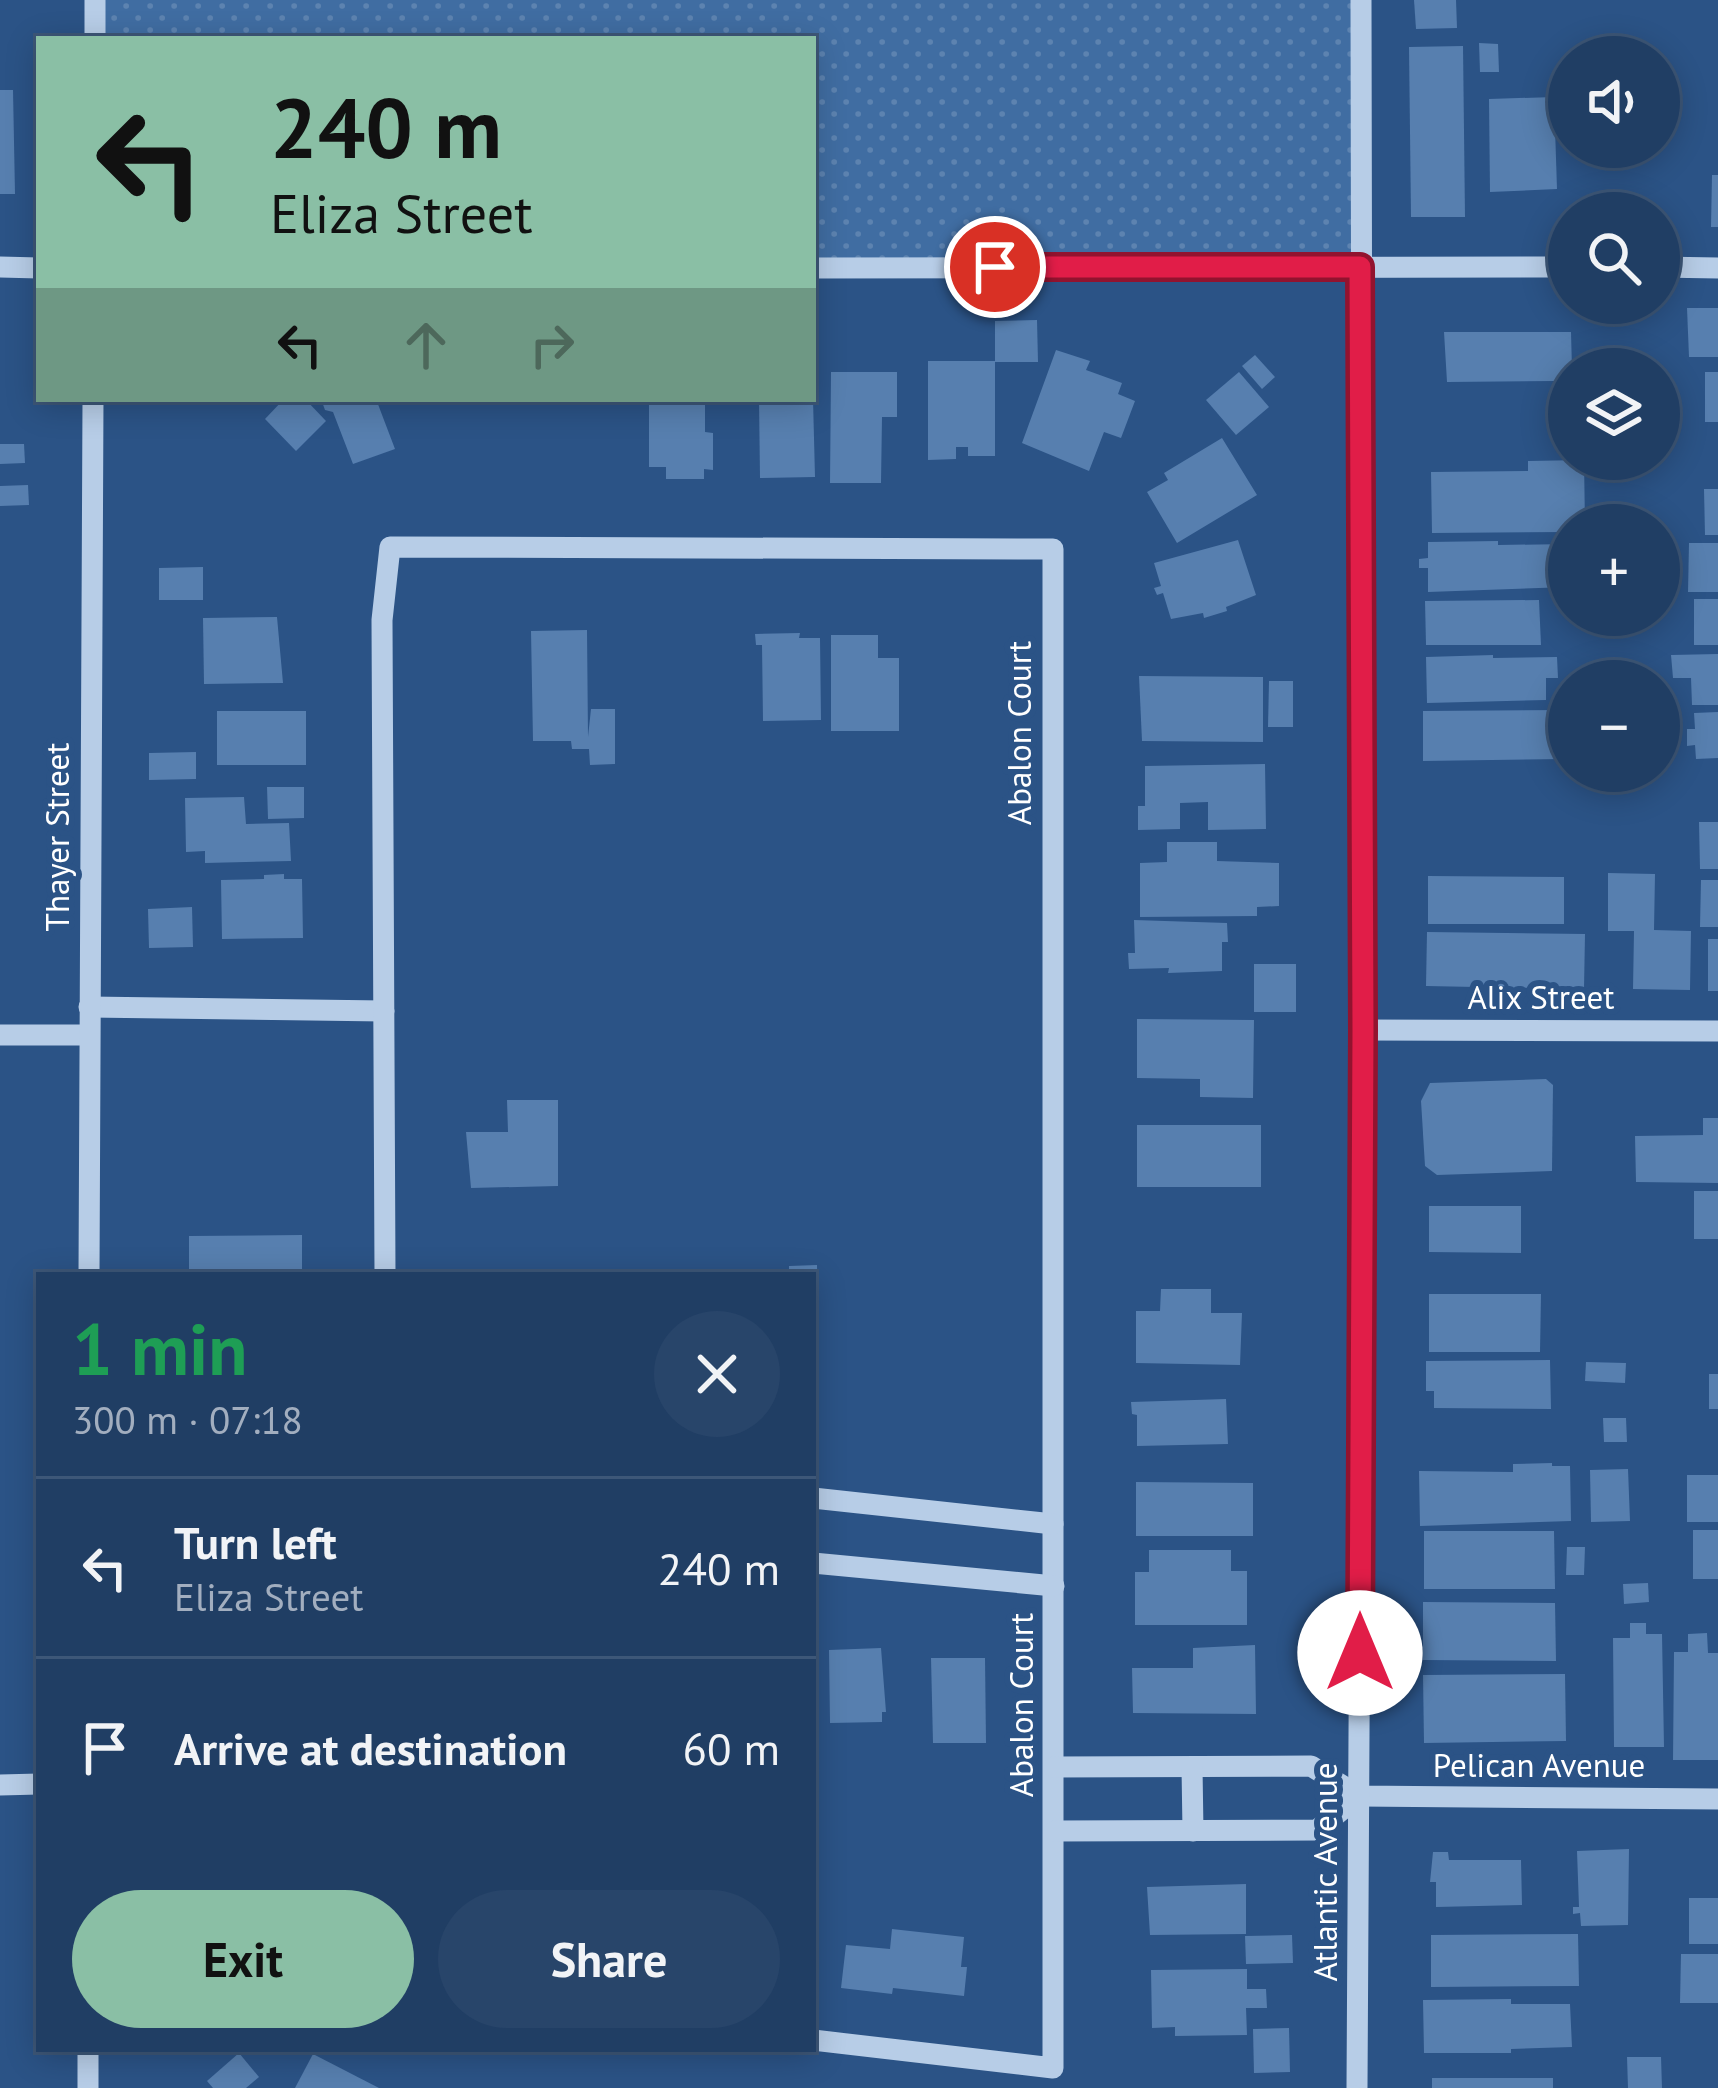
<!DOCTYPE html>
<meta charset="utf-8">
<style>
body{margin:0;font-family:"PT Sans",sans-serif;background:#28456a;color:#f1f3f6;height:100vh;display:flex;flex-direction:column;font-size:45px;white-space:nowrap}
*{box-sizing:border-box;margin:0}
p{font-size:39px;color:#a2aebf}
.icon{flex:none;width:66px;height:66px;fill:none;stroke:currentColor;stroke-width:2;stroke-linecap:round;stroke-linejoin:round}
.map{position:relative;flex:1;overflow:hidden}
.details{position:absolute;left:36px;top:1272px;width:780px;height:780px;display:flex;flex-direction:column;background:#203e64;border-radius:0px;box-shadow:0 6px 30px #0003,0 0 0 3px #3d5778}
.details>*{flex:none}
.guide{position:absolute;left:36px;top:36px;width:780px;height:366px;border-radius:0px;box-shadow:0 6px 30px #0003,0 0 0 3px #3d5778;background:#8abfa5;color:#111;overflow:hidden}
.controls{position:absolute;left:1548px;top:36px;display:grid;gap:24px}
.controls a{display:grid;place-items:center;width:132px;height:132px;border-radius:50%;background:#203e64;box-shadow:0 6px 30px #0003,0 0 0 3px #3d5778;font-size:60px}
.pin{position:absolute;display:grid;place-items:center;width:102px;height:102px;color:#fff;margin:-51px;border:6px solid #fff;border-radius:50%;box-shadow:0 3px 12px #0007}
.me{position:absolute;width:132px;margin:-66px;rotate:0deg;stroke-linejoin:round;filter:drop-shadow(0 0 9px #0008)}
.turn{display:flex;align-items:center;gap:42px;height:252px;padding:0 36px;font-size:54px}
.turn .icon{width:156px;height:156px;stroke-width:2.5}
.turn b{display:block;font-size:84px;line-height:102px}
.lanes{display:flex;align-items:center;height:114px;padding:0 36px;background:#0003;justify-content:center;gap:60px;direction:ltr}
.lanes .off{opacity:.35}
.round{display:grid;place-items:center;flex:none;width:126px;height:126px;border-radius:63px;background:#28456a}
.head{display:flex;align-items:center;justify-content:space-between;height:204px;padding:0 36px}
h1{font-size:72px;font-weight:600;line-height:90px;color:#1e9e55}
.button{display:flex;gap:24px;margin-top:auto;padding:24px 36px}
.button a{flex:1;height:138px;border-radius:72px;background:#8abfa5;color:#111;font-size:48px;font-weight:600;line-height:138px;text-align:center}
.button a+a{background:#28456a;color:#f1f3f6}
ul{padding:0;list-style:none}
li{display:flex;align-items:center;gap:36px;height:180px;padding:0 36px;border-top:3px solid #3d5778}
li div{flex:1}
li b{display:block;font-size:45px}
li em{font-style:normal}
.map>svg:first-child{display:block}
</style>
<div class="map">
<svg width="1718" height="2088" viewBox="0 0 1718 2088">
<defs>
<pattern id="grass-dots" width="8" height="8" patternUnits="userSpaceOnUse" patternTransform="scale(3)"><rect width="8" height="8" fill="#406da2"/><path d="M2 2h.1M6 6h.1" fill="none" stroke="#5d83b0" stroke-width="1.8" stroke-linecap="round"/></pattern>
</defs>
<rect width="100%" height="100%" fill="#2b5386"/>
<path fill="url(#grass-dots)" d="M 94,0 L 1361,0 L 1360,267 L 813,268 L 813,39 L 94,39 Z"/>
<g fill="#577faf">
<path d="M 1414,0 L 1456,0 L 1457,28 L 1416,29 Z"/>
<path d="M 1479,43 L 1498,44 L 1499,72 L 1480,72 Z"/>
<path d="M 1463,46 L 1465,217 L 1411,217 L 1409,47 Z"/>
<path d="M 0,90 L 13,90 L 15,194 L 0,194 Z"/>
<path d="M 1554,97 L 1557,189 L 1490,192 L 1489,99 Z"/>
<path d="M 1712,175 L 1718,175 L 1718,227 L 1711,227 Z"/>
<path d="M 1687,308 L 1718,308 L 1718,357 L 1689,357 Z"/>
<path d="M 1037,320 L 1038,362 L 995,362 L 995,321 Z"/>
<path d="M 1444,332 L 1571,332 L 1572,369 L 1569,369 L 1569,379 L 1555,381 L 1447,382 Z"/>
<path d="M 1056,350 L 1090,361 L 1086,370 L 1122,383 L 1118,394 L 1135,401 L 1121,438 L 1104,432 L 1089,471 L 1022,443 Z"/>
<path d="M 1255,355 L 1275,377 L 1262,389 L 1242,366 Z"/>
<path d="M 928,361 L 995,361 L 995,456 L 968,456 L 968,447 L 956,447 L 956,459 L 928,460 Z"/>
<path d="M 831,372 L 897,372 L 897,417 L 882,417 L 881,483 L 830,483 Z"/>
<path d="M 1239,372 L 1269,407 L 1236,435 L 1206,400 Z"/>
<rect x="1705" y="372" width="13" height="50"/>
<path d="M 284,399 L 305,399 L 326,421 L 296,451 L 265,419 Z"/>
<path d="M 321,399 L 376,399 L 395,449 L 353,464 L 333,412 L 325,410 Z"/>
<path d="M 649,399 L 705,399 L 705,432 L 713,433 L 713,470 L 704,469 L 704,479 L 666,479 L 666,467 L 649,467 Z"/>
<path d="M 759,399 L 813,399 L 815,477 L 760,478 Z"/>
<path d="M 1222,438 L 1257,495 L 1177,543 L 1147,492 L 1168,480 L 1164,473 Z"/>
<path d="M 0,444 L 24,444 L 25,463 L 0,464 Z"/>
<path d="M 1584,460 L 1585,525 L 1569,525 L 1569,532 L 1432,533 L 1431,472 L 1528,471 L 1528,461 Z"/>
<path d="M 28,485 L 29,505 L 0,506 L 0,486 Z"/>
<path d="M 1704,489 L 1718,489 L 1718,535 L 1705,535 Z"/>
<path d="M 1238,540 L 1256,595 L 1226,607 L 1227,611 L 1204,618 L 1203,613 L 1171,619 L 1163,593 L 1157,595 L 1154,588 L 1161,586 L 1154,563 Z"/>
<path d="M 1498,541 L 1498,545 L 1568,544 L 1569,587 L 1428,592 L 1428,568 L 1419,568 L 1419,559 L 1428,558 L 1428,542 Z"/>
<path d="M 1689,543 L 1718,543 L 1718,592 L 1688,592 Z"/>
<path d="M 203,567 L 203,600 L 159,600 L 159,568 Z"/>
<rect x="1694" y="599" width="24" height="46"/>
<path d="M 1539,600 L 1541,645 L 1426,645 L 1425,601 Z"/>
<path d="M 277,617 L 283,683 L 204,684 L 203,618 Z"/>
<path d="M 587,630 L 588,737 L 591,709 L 615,709 L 615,764 L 590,765 L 589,749 L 572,749 L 571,741 L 533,741 L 531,631 Z"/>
<path d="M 800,633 L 799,638 L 820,638 L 821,720 L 763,721 L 762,645 L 756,645 L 755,634 Z"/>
<path d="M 831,635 L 878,635 L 878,658 L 899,658 L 899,731 L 831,731 Z"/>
<path d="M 1718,654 L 1718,705 L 1692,705 L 1691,678 L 1673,678 L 1671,655 Z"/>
<path d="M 1493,655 L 1493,658 L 1557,657 L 1558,678 L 1546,678 L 1546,700 L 1427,703 L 1426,657 Z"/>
<path d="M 1621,669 L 1621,681 L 1596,681 L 1596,670 Z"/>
<path d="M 1139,676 L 1263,677 L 1263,742 L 1142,741 Z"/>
<path d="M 1269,681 L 1293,681 L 1293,727 L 1268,727 Z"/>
<path d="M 1564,710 L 1565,759 L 1423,761 L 1423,711 Z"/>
<rect x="217" y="711" width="89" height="54"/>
<path d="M 1718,712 L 1718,758 L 1696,759 L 1695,745 L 1687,746 L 1687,729 L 1695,729 L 1694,713 Z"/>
<path d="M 196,752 L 196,779 L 149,780 L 149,753 Z"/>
<path d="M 1265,764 L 1266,829 L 1208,830 L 1208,802 L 1180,803 L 1180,829 L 1138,830 L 1138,806 L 1145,806 L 1145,766 Z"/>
<path d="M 267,787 L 304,787 L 304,818 L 268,819 Z"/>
<path d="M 244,797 L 246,824 L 289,823 L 291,861 L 205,863 L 205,851 L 186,852 L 185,798 Z"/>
<path d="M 1699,822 L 1718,822 L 1718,869 L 1700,869 Z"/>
<path d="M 1167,842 L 1217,842 L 1217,861 L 1279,863 L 1279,906 L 1257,907 L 1257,916 L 1140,917 L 1140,863 L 1167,862 Z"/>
<path d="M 1608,873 L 1655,874 L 1654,930 L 1691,931 L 1690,990 L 1633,989 L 1634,931 L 1608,931 Z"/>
<path d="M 284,874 L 284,879 L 302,879 L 303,938 L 222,939 L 221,880 L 264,879 L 264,875 Z"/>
<path d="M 1428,876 L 1564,877 L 1564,924 L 1428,924 Z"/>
<path d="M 1701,880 L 1718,880 L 1718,927 L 1700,927 Z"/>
<path d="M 192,907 L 193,947 L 149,948 L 148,909 Z"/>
<path d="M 1134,920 L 1227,923 L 1228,942 L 1222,942 L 1222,971 L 1168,973 L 1169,968 L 1129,969 L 1128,953 L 1135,953 Z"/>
<path d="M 1427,932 L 1585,934 L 1584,989 L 1426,986 Z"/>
<rect x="1708" y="939" width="10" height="52"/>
<rect x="1254" y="964" width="42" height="48"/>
<path d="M 1137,1019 L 1254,1020 L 1253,1098 L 1200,1097 L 1200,1079 L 1137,1078 Z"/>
<path d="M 1546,1079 L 1553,1085 L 1552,1171 L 1437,1175 L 1425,1166 L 1421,1101 L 1430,1083 Z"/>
<path d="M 507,1100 L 558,1100 L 558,1186 L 471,1188 L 466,1132 L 508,1132 Z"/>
<path d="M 1703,1118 L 1718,1118 L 1718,1183 L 1636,1182 L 1635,1136 L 1703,1135 Z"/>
<rect x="1137" y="1125" width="124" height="62"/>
<rect x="1694" y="1191" width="24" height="48"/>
<path d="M 1429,1206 L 1521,1206 L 1521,1253 L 1429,1252 Z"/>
<path d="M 302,1235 L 302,1275 L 189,1275 L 189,1236 Z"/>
<path d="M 817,1265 L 818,1312 L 813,1312 L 813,1275 L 789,1275 L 789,1266 Z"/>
<path d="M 1161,1289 L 1211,1289 L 1211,1313 L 1242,1313 L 1240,1365 L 1136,1363 L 1136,1311 L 1160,1311 Z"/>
<path d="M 1429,1294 L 1541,1294 L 1540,1352 L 1429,1352 Z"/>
<path d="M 1550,1360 L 1551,1409 L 1434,1408 L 1434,1391 L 1426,1391 L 1426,1361 Z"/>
<path d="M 1586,1362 L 1626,1363 L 1625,1383 L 1585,1381 Z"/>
<rect x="1709" y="1374" width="9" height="35"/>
<path d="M 1226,1399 L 1228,1444 L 1137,1446 L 1137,1415 L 1132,1414 L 1131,1402 Z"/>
<path d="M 1603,1418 L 1626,1418 L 1627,1442 L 1604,1442 Z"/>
<path d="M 1552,1463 L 1552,1466 L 1570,1466 L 1571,1521 L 1420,1526 L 1419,1471 L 1513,1472 L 1513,1464 Z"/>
<path d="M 1628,1469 L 1630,1521 L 1591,1522 L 1590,1470 Z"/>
<rect x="1687" y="1475" width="31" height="47"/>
<path d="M 1136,1482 L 1253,1483 L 1253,1536 L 1136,1536 Z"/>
<rect x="1693" y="1530" width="25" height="49"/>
<path d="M 1424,1531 L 1554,1531 L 1555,1589 L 1424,1589 Z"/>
<path d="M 1567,1547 L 1585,1547 L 1584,1575 L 1566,1575 Z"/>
<path d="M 1149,1550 L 1231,1550 L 1231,1571 L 1247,1571 L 1247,1625 L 1135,1625 L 1135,1572 L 1149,1572 Z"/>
<path d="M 1648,1583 L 1649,1602 L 1624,1604 L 1623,1584 Z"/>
<path d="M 1423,1602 L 1555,1603 L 1556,1661 L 1423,1660 Z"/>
<path d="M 1630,1623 L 1646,1623 L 1646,1634 L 1662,1634 L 1664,1747 L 1614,1747 L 1613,1638 L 1630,1638 Z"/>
<path d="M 1707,1633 L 1708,1653 L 1718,1653 L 1718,1760 L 1673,1760 L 1674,1652 L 1688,1652 L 1688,1634 Z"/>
<path d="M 1255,1645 L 1256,1714 L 1133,1713 L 1132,1668 L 1193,1668 L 1193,1648 Z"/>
<path d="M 881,1648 L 886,1712 L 882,1712 L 882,1722 L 830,1723 L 829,1650 Z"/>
<path d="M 931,1658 L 985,1658 L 986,1743 L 933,1743 Z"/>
<path d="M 1565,1674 L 1566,1741 L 1424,1743 L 1423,1675 Z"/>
<path d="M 1629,1849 L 1628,1925 L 1581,1926 L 1580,1913 L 1573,1914 L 1573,1907 L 1579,1907 L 1577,1851 Z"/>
<path d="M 1433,1852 L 1448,1852 L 1449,1860 L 1521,1860 L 1522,1905 L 1436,1907 L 1436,1882 L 1430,1882 Z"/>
<path d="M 1246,1884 L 1246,1934 L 1150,1935 L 1147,1887 Z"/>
<rect x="1689" y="1898" width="29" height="46"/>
<path d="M 892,1929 L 964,1937 L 961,1967 L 967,1967 L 964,1996 L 893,1988 L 892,1994 L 841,1988 L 846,1945 L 890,1949 Z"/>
<path d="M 1578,1934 L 1579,1986 L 1431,1987 L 1431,1935 Z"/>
<path d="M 1292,1935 L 1293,1963 L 1246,1964 L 1245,1936 Z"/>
<path d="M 1681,1954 L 1718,1954 L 1718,2003 L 1680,2003 Z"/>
<path d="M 1247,1969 L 1247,1989 L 1266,1989 L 1267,2008 L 1246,2008 L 1247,2035 L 1175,2036 L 1175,2027 L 1152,2028 L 1151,1970 Z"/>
<path d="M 1511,1999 L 1511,2004 L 1570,2004 L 1572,2047 L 1511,2049 L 1511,2053 L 1424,2053 L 1423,2000 Z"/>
<path d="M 1289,2028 L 1290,2072 L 1254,2073 L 1253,2029 Z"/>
<path d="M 239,2053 L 259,2077 L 246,2088 L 213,2088 L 207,2081 Z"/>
<path d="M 313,2054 L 379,2088 L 295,2088 Z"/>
<path d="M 1627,2057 L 1661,2057 L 1662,2088 L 1628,2088 Z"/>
<rect x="1432" y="2078" width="121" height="10"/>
</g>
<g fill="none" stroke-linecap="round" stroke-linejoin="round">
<g stroke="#b7cde7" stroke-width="21">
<path d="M 95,39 L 95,0"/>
<path d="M 0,267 L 39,268"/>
<path d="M 1659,267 L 1718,268"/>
<path d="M 813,268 L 1569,267"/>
<path d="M 89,1007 L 384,1011"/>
<path d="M 1363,1030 L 1718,1031"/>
<path d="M 0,1035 L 89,1035"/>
<path d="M 89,1275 L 93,399"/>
<path d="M 385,1275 L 382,620 L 390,547 L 1053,549 L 1053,2068 L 813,2040"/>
<path d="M 813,1498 L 1053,1524"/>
<path d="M 813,1563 L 1054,1586"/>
<path d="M 1054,1767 L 1311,1766 L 1359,1796 L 1718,1799"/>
<path d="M 1192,1767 L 1193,1831"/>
<path d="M 0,1785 L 39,1784"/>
<path d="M 1055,1831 L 1317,1830 L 1359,1796"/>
<path d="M 88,2088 L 88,2049"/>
<path d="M 1357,2088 L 1363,1030 L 1361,0"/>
</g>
</g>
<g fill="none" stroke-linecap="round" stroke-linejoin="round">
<defs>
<path id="route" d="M 995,267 L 1360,267 L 1363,1030 L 1360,1653"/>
</defs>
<use href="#route" stroke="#92132f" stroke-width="30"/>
<use href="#route" stroke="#e11d48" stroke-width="21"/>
</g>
<g text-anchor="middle" stroke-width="12" stroke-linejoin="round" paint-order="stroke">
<g font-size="33" fill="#fff" stroke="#2b5386">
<text transform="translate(1019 733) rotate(-90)" y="12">Abalon Court</text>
<text transform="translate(57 837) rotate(-90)" y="12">Thayer Street</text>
<text x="1541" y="1009">Alix Street</text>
<text transform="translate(1021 1705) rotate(-90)" y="12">Abalon Court</text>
<text x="1539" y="1777">Pelican Avenue</text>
<text transform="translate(1325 1872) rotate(-90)" y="12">Atlantic Avenue</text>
</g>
</g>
</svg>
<div class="controls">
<a><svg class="icon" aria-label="sound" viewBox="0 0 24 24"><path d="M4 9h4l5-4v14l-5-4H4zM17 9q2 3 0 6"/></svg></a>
<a><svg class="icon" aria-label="search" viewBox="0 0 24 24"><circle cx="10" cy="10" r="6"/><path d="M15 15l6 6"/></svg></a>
<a><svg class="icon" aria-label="layers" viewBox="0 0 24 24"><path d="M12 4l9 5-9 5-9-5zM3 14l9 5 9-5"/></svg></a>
<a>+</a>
<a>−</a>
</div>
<div class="pin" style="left:995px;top:267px;background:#d93025"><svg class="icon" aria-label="arrive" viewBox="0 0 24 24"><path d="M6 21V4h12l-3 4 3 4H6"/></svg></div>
<svg class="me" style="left:1360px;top:1653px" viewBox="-20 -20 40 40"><circle r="19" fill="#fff"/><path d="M0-13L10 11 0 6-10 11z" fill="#e11d48"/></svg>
<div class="guide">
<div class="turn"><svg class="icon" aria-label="left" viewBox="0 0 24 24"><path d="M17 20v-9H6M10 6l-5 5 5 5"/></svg><div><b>240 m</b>Eliza Street</div></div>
<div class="lanes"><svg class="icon" aria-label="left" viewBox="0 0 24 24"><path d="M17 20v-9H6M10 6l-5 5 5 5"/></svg><svg class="icon off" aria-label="ahead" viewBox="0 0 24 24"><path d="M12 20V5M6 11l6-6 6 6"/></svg><svg class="icon off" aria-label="right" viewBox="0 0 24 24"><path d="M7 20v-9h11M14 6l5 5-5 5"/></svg></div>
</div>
<section class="details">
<div class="head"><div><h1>1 min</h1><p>300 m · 07:18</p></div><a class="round"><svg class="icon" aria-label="close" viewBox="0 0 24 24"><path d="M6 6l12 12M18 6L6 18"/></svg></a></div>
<ul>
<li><svg class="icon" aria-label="left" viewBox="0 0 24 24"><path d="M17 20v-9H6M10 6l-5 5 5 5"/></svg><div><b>Turn left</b><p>Eliza Street</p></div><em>240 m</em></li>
<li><svg class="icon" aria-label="arrive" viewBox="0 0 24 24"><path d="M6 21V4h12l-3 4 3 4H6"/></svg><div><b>Arrive at destination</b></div><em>60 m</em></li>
</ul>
<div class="button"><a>Exit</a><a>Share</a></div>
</section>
</div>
